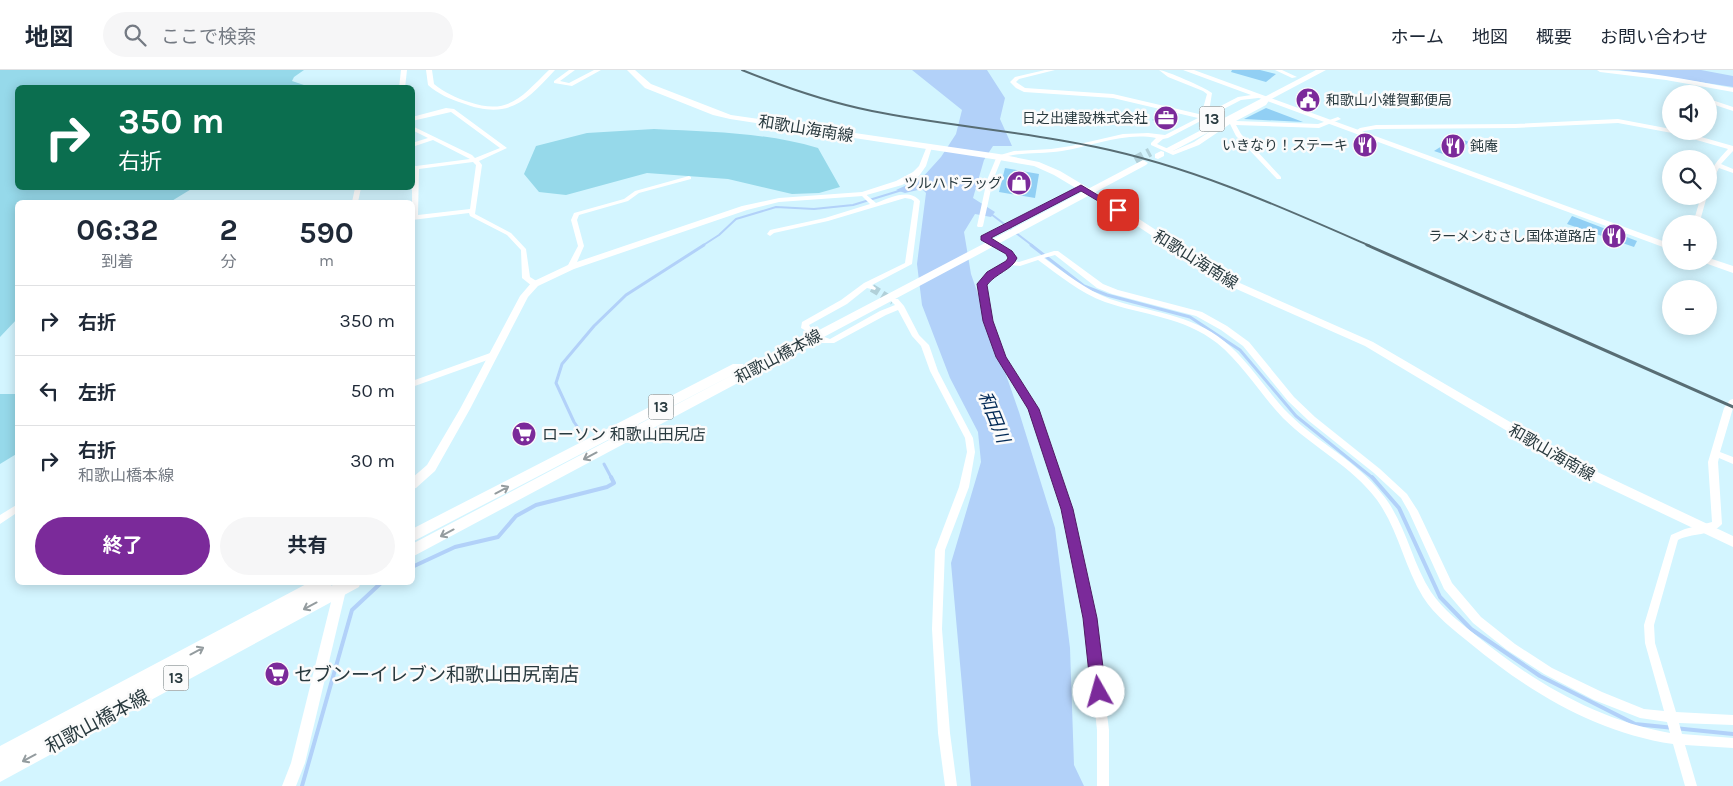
<!DOCTYPE html>
<html lang="ja">
<meta charset="utf-8">
<style>
body{margin:0;font-family:Karla,"Noto Sans JP",sans-serif;background:#f6f6f7;color:#1f2937;height:100vh;display:flex;flex-direction:column;font-size:19px;white-space:nowrap}
*{box-sizing:border-box;margin:0}
p{font-size:16px;color:#747a83}
.icon{flex:none;width:28px;height:28px;fill:none;stroke:currentColor;stroke-width:2;stroke-linecap:round;stroke-linejoin:round}
.map{position:relative;flex:1;overflow:hidden}
.details{position:absolute;left:15px;top:130px;width:400px;height:385px;display:flex;flex-direction:column;background:#fff;border-radius:8px;box-shadow:0 2px 12px #0003}
.details>*{flex:none}
.hud{position:absolute;left:15px;top:15px;width:400px;height:105px;border-radius:8px;box-shadow:0 2px 12px #0003;background:#0b6e4f;color:#fff;overflow:hidden}
.controls{position:absolute;left:1662px;top:15px;display:grid;gap:10px}
.controls a{display:grid;place-items:center;width:55px;height:55px;border-radius:50%;background:#fff;box-shadow:0 2px 12px #0003;font-size:25px}
.pin{position:absolute;display:grid;place-items:center;width:42px;height:42px;color:#fff;margin:-21px;border-radius:10px;box-shadow:0 2px 8px #0006}
.me{position:absolute;width:55px;margin:-28px;rotate:353deg;stroke-linejoin:round;filter:drop-shadow(0 0 4px #0008)}
.turn{display:flex;align-items:center;gap:18px;height:105px;padding:0 20px;font-size:22px}
.turn .icon{width:65px;height:65px;stroke-width:2.5}
.turn b{display:block;font-size:35px;line-height:42px}
.eta{display:flex;justify-content:space-evenly;align-items:center;height:85px;text-align:center}
.eta b{font-size:30px;font-weight:700;line-height:35px}
.cta{display:flex;gap:10px;margin-top:auto;padding:10px 20px}
.cta a{flex:1;height:58px;border-radius:30px;background:#7b2a9a;color:#fff;font-size:20px;font-weight:700;line-height:58px;text-align:center}
.cta a+a{background:#f6f6f7;color:#1f2937}
ul{padding:0;list-style:none}
li{display:flex;align-items:center;gap:15px;height:70px;padding:0 20px;border-top:1px solid #e0e1e3}
li div{flex:1}
li b{display:block;font-size:19px}
li em{font-style:normal}
header{display:flex;align-items:center;gap:30px;box-sizing:border-box;height:70px;padding:0 25px;background:#fff;border-bottom:1px solid #e0e1e3}
header strong{font-size:24px}
nav{display:flex;gap:28px;margin-inline-start:auto;font-size:18px}
.search{width:350px;height:45px;background:#f6f6f7;display:flex;align-items:center;gap:12px;box-sizing:border-box;padding:0 18px;border-radius:28px;color:#747a83;font-size:19px}
.map>svg:first-child{display:block}
</style>
<header>
<strong>地図</strong>
<div class="search"><svg class="icon" aria-label="search" viewBox="0 0 24 24"><circle cx="10" cy="10" r="6"/><path d="M15 15l6 6"/></svg>ここで検索</div>
<nav><a>ホーム</a><a>地図</a><a>概要</a><a>お問い合わせ</a></nav>
</header>
<div class="map">
<svg width="1733" height="716" viewBox="0 0 1733 716">
<rect width="100%" height="100%" fill="#d3f5ff"/>
<g fill="#96d9ea">
<path d="M 0,0 L 304,0 L 294,7 L 292,11 L 310,17 L 18,18 L 18,118 L 193,118 L 170,132 L 18,132 L 17,249 L 0,267 Z"/>
<path d="M 654,59 C 712,62 763,62 818,78 L 840,117 L 819,123 L 792,124 L 728,109 L 647,103 L 566,125 L 539,122 L 524,104 L 536,76 L 587,63 Z"/>
<path d="M 0,324 L 17,324 L 18,383 L 0,394 Z"/>
</g>
<g fill="#b2d1f9">
<path d="M 912,0 L 987,0 L 1005,28 L 1000,49 L 1012,76 L 993,76 L 984,90 L 973,128 L 995,142 L 991,147 L 975,144 L 964,162 L 971,204 L 1019,342 L 1055,458 L 1070,578 L 1074,695 L 1084,716 L 971,716 L 951,493 L 981,392 L 978,362 L 950,308 L 922,235 L 917,194 L 926,123 L 922,119 L 905,123 L 896,120 L 922,108 L 941,87 L 956,64 L 962,40 Z"/>
<path d="M 1619,0 L 1701,0 L 1733,6 L 1733,17 Z"/>
</g>
<g fill="none" stroke-linecap="round" stroke-linejoin="round">
<g stroke="#b2d1f9" stroke-width="2">
<path d="M 991,144 L 1033,176"/>
<path d="M 702,176 L 719,165 L 736,149 L 776,137 L 814,139 L 853,135 L 902,120"/>
</g>
<g stroke="#b2d1f9" stroke-width="3">
<path d="M 1031,175 L 1084,216 L 1107,225 L 1190,247 L 1240,280 L 1296,346 L 1374,409"/>
<path d="M 583,365 L 574,352 L 556,313 L 562,294 L 594,256 L 626,225 L 704,175"/>
<path d="M 604,394 L 612,409"/>
</g>
<g stroke="#b2d1f9" stroke-width="4">
<path d="M 1372,407 L 1399,438 L 1440,527 L 1471,559 L 1540,606 L 1635,654 L 1733,664"/>
<path d="M 412,497 L 455,477 L 498,467 L 516,446 L 536,435 L 607,417 L 614,413 L 611,407"/>
<path d="M 302,716 L 352,540 L 382,512"/>
</g>
</g>
<g fill="#91cff4">
<path d="M 1232,0 L 1260,0 L 1276,4 L 1266,12 L 1231,2 Z"/>
<path d="M 1266,38 L 1303,52 L 1244,49 Z"/>
<path d="M 1165,42 L 1176,47 L 1163,54 L 1152,50 Z"/>
<path d="M 1456,67 L 1469,72 L 1452,87 L 1434,81 Z"/>
<path d="M 1005,98 L 1039,104 L 1035,128 L 999,122 Z"/>
<path d="M 1572,146 L 1637,171 L 1634,177 L 1567,154 Z"/>
</g>
<g fill="none" stroke-linecap="round" stroke-linejoin="round">
<path stroke="#b1d0d9" stroke-width="8" stroke-dasharray="8 4" stroke-linecap="butt" d="M 872,218 L 893,231"/>
<path stroke="#b1d0d9" stroke-width="9" stroke-dasharray="9 5" stroke-linecap="butt" d="M 1135,90 L 1150,82"/>
<g fill="#fff" fill-rule="evenodd">
<path d="M 401,0 L 407,0 L 405,18 L 399,18 Z"/>
<path d="M 426,0 L 432,0 L 434,14 C 444,22 456,28 469,32 C 509,46 522,26 549,0 L 555,0 C 525,33 507,50 462,33 C 450,29 438,24 428,15 Z"/>
<path d="M 569,0 L 575,0 L 560,11 L 569,13 L 594,0 L 601,0 L 572,16 L 554,13 L 554,11 Z"/>
<path d="M 1045,0 L 1055,0 L 1019,9 L 1016,12 L 1025,18 L 1113,24 L 1203,45 L 1204,45 L 1202,42 L 1207,24 L 1203,21 L 1168,7 L 1159,0 C 1165,0 1206,18 1212,23 L 1209,42 L 1238,27 L 1258,24 L 1261,26 L 1258,28 L 1241,30 L 1168,68 L 1163,69 L 1157,74 L 1173,81 L 1194,72 L 1215,58 L 1262,33 L 1265,28 L 1267,27 L 1270,29 L 1266,35 L 1236,51 L 1318,54 L 1338,47 L 1341,49 L 1319,58 L 1236,55 L 1241,64 L 1281,107 L 1281,109 L 1277,109 L 1236,66 L 1230,54 L 1199,75 L 1173,85 L 1151,75 L 1151,73 L 1156,68 C 1124,62 1093,76 1062,81 C 1044,84 1026,82 1008,86 L 1002,88 L 993,110 L 983,156 L 982,157 L 978,157 L 977,156 L 987,110 L 997,86 L 1014,81 L 1051,79 L 1071,76 L 1123,64 L 1148,63 L 1165,65 L 1198,48 L 1113,28 L 1024,22 L 1016,18 L 1010,12 L 1015,7 Z"/>
<path d="M 1275,0 L 1282,0 L 1297,7 L 1292,8 Z"/>
<path d="M 1597,0 C 1643,0 1688,10 1733,18 L 1733,22 L 1666,10 L 1600,2 Z"/>
<path d="M 1709,29 L 1733,37 L 1733,41 L 1709,33 Z"/>
<path d="M 446,38 L 454,39 L 507,78 L 479,91 L 482,95 L 475,144 L 511,163 L 526,179 L 530,207 L 538,212 L 538,216 L 532,216 L 522,208 L 521,180 L 507,165 L 470,146 L 469,143 L 412,150 L 412,95 L 416,96 L 470,89 L 433,70 L 412,77 L 412,73 L 428,68 L 412,60 L 412,56 L 472,85 L 475,88 L 500,78 L 451,42 L 412,51 L 412,47 ZM 473,92 L 476,95 L 470,139 L 418,145 L 419,99 Z"/>
<path d="M 1618,49 L 1671,59 L 1671,61 L 1680,61 L 1733,76 L 1733,81 L 1721,94 L 1733,99 L 1733,103 L 1719,98 L 1712,111 L 1709,113 C 1709,98 1719,89 1728,79 L 1672,63 L 1618,53 L 1515,58 L 1376,59 L 1364,61 L 1357,64 L 1354,62 L 1360,58 L 1376,55 L 1515,54 Z"/>
<path d="M 689,106 L 691,107 L 691,109 L 639,123 L 628,131 L 579,145 L 577,150 L 584,176 L 574,199 L 568,199 L 567,197 L 578,176 L 571,150 L 574,143 L 624,129 L 635,121 Z"/>
<path d="M 355,118 L 361,118 L 358,132 L 352,132 Z"/>
<path d="M 863,122 L 876,133 C 890,128 909,118 920,131 L 912,194 L 872,215 L 876,218 L 875,220 L 867,218 L 847,234 L 809,255 L 812,260 L 808,262 L 801,258 L 802,252 L 841,230 L 864,213 L 905,193 L 914,131 L 911,129 L 905,128 L 828,151 L 774,163 L 770,166 L 767,164 L 770,160 L 825,148 L 870,134 L 860,124 Z"/>
<path d="M 1701,126 L 1707,126 L 1700,151 L 1698,154 L 1691,154 L 1694,150 Z"/>
<path d="M 984,166 L 1011,182 L 1016,188 L 1014,191 L 1019,192 L 1054,181 L 1058,181 L 1103,214 L 1118,220 L 1202,242 L 1227,256 L 1249,272 L 1294,327 L 1315,347 L 1380,399 L 1407,424 L 1418,441 L 1452,513 L 1481,547 L 1515,574 L 1552,598 L 1602,622 L 1644,639 L 1664,641 L 1645,573 L 1644,555 L 1671,465 L 1685,459 L 1712,452 L 1708,392 L 1724,338 L 1730,330 L 1733,329 L 1733,338 L 1720,382 L 1733,387 L 1733,394 L 1719,388 L 1718,392 L 1722,454 C 1712,466 1691,463 1678,470 L 1654,555 L 1655,573 L 1676,642 L 1733,645 L 1733,655 L 1679,653 L 1682,664 L 1733,668 L 1733,678 L 1685,675 L 1697,716 L 1685,716 L 1673,674 C 1597,663 1529,622 1471,574 C 1454,560 1435,546 1423,527 C 1404,496 1398,459 1377,430 C 1352,396 1312,377 1283,348 C 1260,324 1243,294 1217,273 C 1184,247 1143,245 1105,232 C 1080,223 1059,205 1038,190 L 1020,196 L 1010,195 L 992,207 L 986,214 L 992,251 L 1005,287 L 1037,339 L 1072,439 L 1095,548 L 1109,660 L 1109,716 L 1097,716 L 1097,660 L 1085,548 L 1062,439 L 1029,339 L 997,287 L 984,251 L 978,214 C 987,202 1001,199 1008,188 L 1006,184 L 982,169 L 982,167 ZM 1055,185 L 1097,218 L 1112,224 L 1196,246 L 1221,260 L 1243,276 L 1288,331 L 1309,351 L 1374,403 L 1401,428 L 1409,442 L 1444,519 L 1473,553 L 1507,580 L 1544,604 L 1594,630 L 1640,648 L 1667,652 L 1670,663 C 1597,650 1535,613 1478,567 C 1462,554 1443,540 1431,522 C 1411,491 1406,453 1382,424 C 1357,391 1318,373 1289,344 C 1266,321 1250,292 1224,271 C 1192,244 1148,242 1110,229 C 1086,220 1065,203 1044,188 Z"/>
<path d="M 892,229 L 898,229 L 904,236 L 919,265 L 929,275 L 938,301 L 973,368 L 975,382 L 969,417 L 945,480 L 942,559 L 950,663 L 957,716 L 945,716 L 938,663 L 932,559 L 935,480 L 959,417 L 967,382 L 965,368 L 930,301 L 921,276 L 912,266 L 898,240 L 886,245 L 834,273 L 822,273 L 812,266 L 816,264 L 830,269 L 880,241 L 895,235 L 891,231 Z"/>
<path d="M 493,282 L 497,285 L 496,287 L 412,317 L 412,311 Z"/>
<path d="M 18,434 L 18,442 L 0,454 L 0,445 Z"/>
</g>
<g fill="#fff" fill-rule="evenodd">
<path d="M 927,76 L 932,77 L 926,96 L 919,106 L 902,115 L 863,126 L 779,132 L 747,140 L 574,199 L 538,216 L 528,227 L 470,339 L 435,401 L 416,418 L 412,419 L 412,408 L 427,395 L 460,339 L 520,226 L 532,212 L 568,195 L 742,136 L 779,128 L 862,122 L 896,111 L 913,102 L 919,96 Z"/>
<path d="M 345,512 L 347,516 L 305,693 L 296,716 L 282,716 L 291,693 L 335,516 L 337,513 Z"/>
</g>
<g fill="#fff" fill-rule="evenodd">
<path d="M 627,0 L 635,0 L 651,14 L 731,45 L 999,84 L 1039,92 L 1060,101 L 1122,138 L 1233,210 L 1373,272 L 1589,398 L 1733,466 L 1733,477 L 1579,404 L 1365,276 L 1225,214 L 1116,142 L 1054,105 L 1034,96 L 999,90 L 730,49 L 713,45 L 645,18 Z"/>
<path d="M 1183,0 L 1194,0 L 1671,174 L 1671,180 Z"/>
<path d="M 1709,188 L 1733,196 L 1733,203 L 1705,193 L 1704,191 L 1709,191 Z"/>
</g>
<g fill="#fff" fill-rule="evenodd">
<path d="M 1316,0 L 1326,0 L 1173,81 L 1167,81 L 1165,79 Z"/>
<path d="M 1161,81 L 1164,82 L 1164,86 L 1158,89 L 1155,88 L 1155,84 Z"/>
<path d="M 1143,90 L 1148,93 L 1146,95 L 412,487 L 412,474 L 740,301 L 412,472 L 412,459 L 733,294 L 743,294 L 744,297 L 743,300 Z"/>
<path d="M 310,512 L 333,512 L 331,516 L 338,512 L 361,512 L 359,517 L 0,712 L 0,676 Z"/>
</g>
<path stroke="#586d74" stroke-width="2" d="M 742,0 C 784,17 827,32 872,41 C 946,56 1022,61 1096,77 C 1193,97 1281,137 1370,176"/>
<path stroke="#586d74" stroke-width="3" d="M 1367,175 L 1733,337"/>
</g>
<defs><path id="oneway-shaft" d="M-6 0H5M1.5-3L5.5 0L1.5 3" fill="none" stroke-width="1.6" stroke-linecap="round" stroke-linejoin="round" transform="scale(1.25)"/></defs>
<g stroke="#949c9f">
<use href="#oneway-shaft" transform="translate(590 386) rotate(152)"/>
<use href="#oneway-shaft" transform="translate(502 420) rotate(-28)"/>
<use href="#oneway-shaft" transform="translate(447 463) rotate(152)"/>
<use href="#oneway-shaft" transform="translate(310 536) rotate(152)"/>
<use href="#oneway-shaft" transform="translate(197 581) rotate(-28)"/>
<use href="#oneway-shaft" transform="translate(29 688) rotate(152)"/>
</g>
<path fill="#7b2a9a" stroke="#501b64" d="M 1081,115 L 1123,140 L 1115,141 L 1081,121 L 991,168 L 1012,181 L 1017,188 C 1012,200 996,203 987,215 L 993,251 L 1006,287 L 1039,339 L 1073,439 L 1097,548 L 1106,622 L 1104,627 L 1099,629 L 1093,627 L 1091,622 L 1083,548 L 1061,439 L 1028,339 L 996,287 L 983,251 L 977,214 L 987,202 L 1006,191 L 1008,188 L 1006,184 L 981,170 L 981,166 Z"/>
<defs>
<symbol id="civic-disc" viewBox="-11 -11 22 22"><circle r="9.5" fill="#7b2a9a" stroke="#fbfbfb"/><path d="M-.6-6.5H3V-4.5H.6V-3L4-1V1h2V6H-6V1h2V-1L-.6-3ZM-1.2 2.5V6h2.4V2.5Z" fill="#fff"/></symbol>
<symbol id="office-disc" viewBox="-11 -11 22 22"><circle r="9.5" fill="#7b2a9a" stroke="#fbfbfb"/><path d="M-6-3h4V-5.5h4V-3h4V5H-6ZM-1-4.5V-3h2v-1.5ZM-6 0V1H6V0Z" fill="#fff"/></symbol>
<symbol id="restaurant-disc" viewBox="-11 -11 22 22"><circle r="9.5" fill="#7b2a9a" stroke="#fbfbfb"/><path d="M-5-6h1v4h1v-4h1v4h1v-4h1v5L-1.5 .5V6h-2V.5L-5-1ZM5-6V6H3V1.5H1.5Q1.5-4 5-6Z" fill="#fff"/></symbol>
<symbol id="shop-disc" viewBox="-11 -11 22 22"><circle r="9.5" fill="#7b2a9a" stroke="#fbfbfb"/><path d="M-5-2.5h2.3a2.7 3.5 0 0 1 5.4 0H5L5.5 6h-11ZM-1.5-2.5h3a1.5 2.3 0 0 0-3 0Z" fill="#fff"/></symbol>
<symbol id="supermarket-disc" viewBox="-11 -11 22 22"><circle r="9.5" fill="#7b2a9a" stroke="#fbfbfb"/><path d="M-6-5.5h2.5l.6 2H6L4.5 2H-2.5L-4.4-4H-6ZM-1.5 3.2a1.3 1.3 0 1 0 .1 0ZM3 3.2a1.3 1.3 0 1 0 .1 0Z" fill="#fff"/></symbol>
</defs>
<g fill-rule="evenodd">
<use href="#civic-disc" x="1294" y="16" width="28" height="28"/>
<use href="#office-disc" x="1152" y="34" width="28" height="28"/>
<use href="#restaurant-disc" x="1351" y="61" width="28" height="28"/>
<use href="#restaurant-disc" x="1439" y="62" width="28" height="28"/>
<use href="#shop-disc" x="1005" y="99" width="28" height="28"/>
<use href="#restaurant-disc" x="1600" y="152" width="28" height="28"/>
<use href="#supermarket-disc" x="510" y="350" width="28" height="28"/>
<use href="#supermarket-disc" x="263" y="590" width="28" height="28"/>
</g>
<g text-anchor="middle" stroke-width="5" stroke-linejoin="round" paint-order="stroke">
<g font-size="14" fill="#293a3f" stroke="#fbfbfb" text-anchor="end">
<text x="1326" y="35" text-anchor="start">和歌山小雑賀郵便局</text>
<text x="1148" y="53">日之出建設株式会社</text>
<text x="1348" y="80">いきなり！ステーキ</text>
<text x="1470" y="81" text-anchor="start">鈍庵</text>
<text x="1002" y="118">ツルハドラッグ</text>
<text x="1596" y="171">ラーメンむさし国体道路店</text>
</g>
<g fill="#fbfbfb" stroke="#687477" stroke-width="1">
<rect x="1199.5" y="36.5" width="25" height="25" rx="4"/>
<rect x="648.5" y="324.5" width="25" height="25" rx="4"/>
<rect x="163.5" y="595.5" width="25" height="25" rx="4"/>
</g>
<g font-size="15" font-weight="bold" fill="#293a3f">
<text x="1212" y="54">13</text>
<text x="661" y="342">13</text>
<text x="176" y="613">13</text>
</g>
<g font-size="16" fill="#293a3f" stroke="#fbfbfb">
<text transform="translate(806 58) rotate(9)" y="6">和歌山海南線</text>
<text transform="translate(1196 189) rotate(32)" y="6">和歌山海南線</text>
<text transform="translate(778 286) rotate(-28)" y="6">和歌山橋本線</text>
<text transform="translate(1552 382) rotate(30)" y="6">和歌山海南線</text>
</g>
<g font-size="16" fill="#293a3f" stroke="#fbfbfb" text-anchor="start">
<text x="542" y="370">ローソン 和歌山田尻店</text>
</g>
<g font-size="18" font-style="italic" fill="#042b57" stroke="#fbfbfb">
<text transform="translate(994 347) rotate(68)" y="6">和田川</text>
</g>
<g font-size="19" fill="#293a3f" stroke="#fbfbfb" text-anchor="start">
<text x="294" y="611">セブンーイレブン和歌山田尻南店</text>
</g>
<g font-size="19" fill="#293a3f" stroke="#fbfbfb">
<text transform="translate(97 651) rotate(-28)" y="7">和歌山橋本線</text>
</g>
</g>
</svg>
<div class="controls">
<a><svg class="icon" aria-label="sound" viewBox="0 0 24 24"><path d="M4 9h4l5-4v14l-5-4H4zM17 9q2 3 0 6"/></svg></a>
<a><svg class="icon" aria-label="search" viewBox="0 0 24 24"><circle cx="10" cy="10" r="6"/><path d="M15 15l6 6"/></svg></a>
<a>+</a>
<a>−</a>
</div>
<div class="pin" style="left:1118px;top:140px;background:#d93025"><svg class="icon" aria-label="arrive" viewBox="0 0 24 24"><path d="M6 21V4h12l-3 4 3 4H6"/></svg></div>
<svg class="me" style="left:1099px;top:622px" viewBox="-20 -20 40 40"><circle r="19" fill="#fff"/><path d="M0-13L10 11 0 6-10 11z" fill="#7b2a9a"/></svg>
<div class="hud">
<div class="turn"><svg class="icon" aria-label="right" viewBox="0 0 24 24"><path d="M7 20v-9h11M14 6l5 5-5 5"/></svg><div><b>350 m</b>右折</div></div>
</div>
<section class="details">
<div class="eta">
<div><b>06:32</b><p>到着</p></div>
<div><b>2</b><p>分</p></div>
<div><b>590</b><p>m</p></div>
</div>
<ul>
<li><svg class="icon" aria-label="right" viewBox="0 0 24 24"><path d="M7 20v-9h11M14 6l5 5-5 5"/></svg><div><b>右折</b></div><em>350 m</em></li>
<li><svg class="icon" aria-label="left" viewBox="0 0 24 24"><path d="M17 20v-9H6M10 6l-5 5 5 5"/></svg><div><b>左折</b></div><em>50 m</em></li>
<li><svg class="icon" aria-label="right" viewBox="0 0 24 24"><path d="M7 20v-9h11M14 6l5 5-5 5"/></svg><div><b>右折</b><p>和歌山橋本線</p></div><em>30 m</em></li>
</ul>
<div class="cta"><a>終了</a><a>共有</a></div>
</section>
</div>
